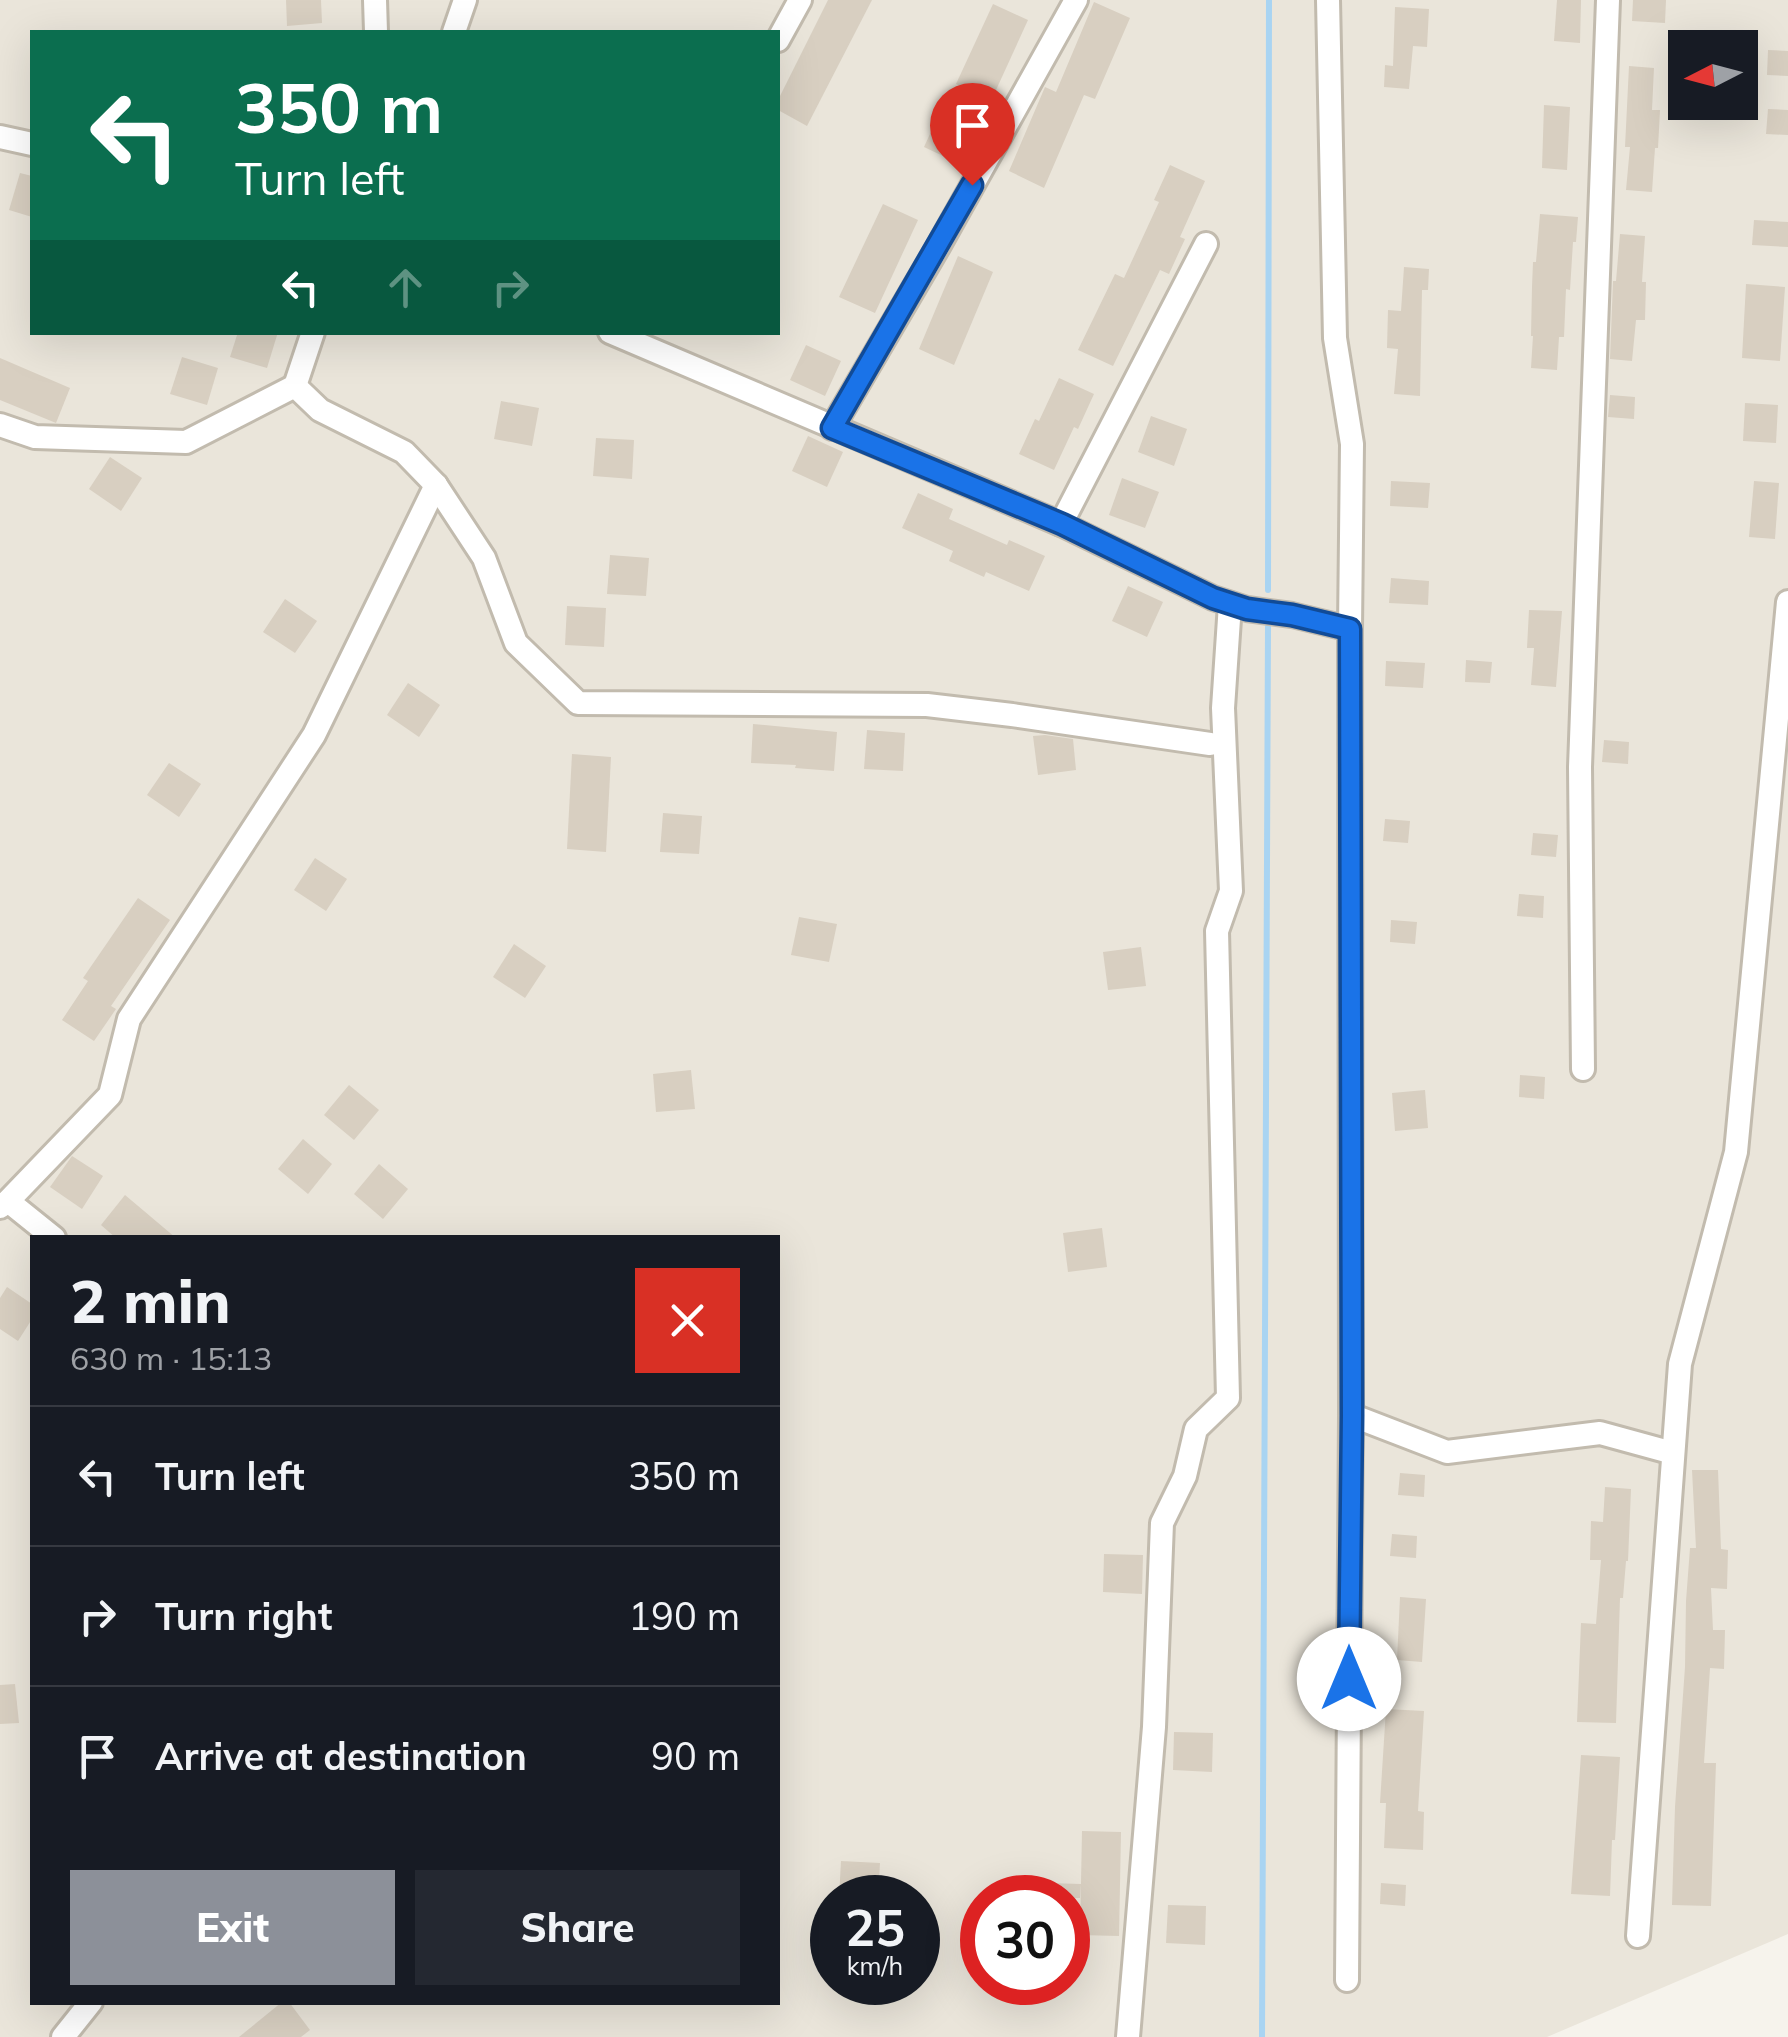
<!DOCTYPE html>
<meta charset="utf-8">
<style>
body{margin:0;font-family:Mulish,sans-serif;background:#242831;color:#f1f3f6;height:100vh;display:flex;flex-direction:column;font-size:38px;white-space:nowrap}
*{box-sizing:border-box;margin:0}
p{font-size:32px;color:#9ea1a6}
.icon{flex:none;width:55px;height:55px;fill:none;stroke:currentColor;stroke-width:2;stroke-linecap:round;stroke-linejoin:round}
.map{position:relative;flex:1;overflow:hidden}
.sheet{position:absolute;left:30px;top:1235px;width:750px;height:770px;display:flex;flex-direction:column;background:#171b24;border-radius:0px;box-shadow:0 10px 40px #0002}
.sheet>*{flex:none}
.hud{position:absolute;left:30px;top:30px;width:750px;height:305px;border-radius:0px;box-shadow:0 10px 40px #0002;background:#0b6e4f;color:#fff;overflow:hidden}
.needle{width:65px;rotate:264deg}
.buttons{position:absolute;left:1668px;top:30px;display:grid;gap:20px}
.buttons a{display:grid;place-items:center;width:90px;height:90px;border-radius:0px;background:#171b24;box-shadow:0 10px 40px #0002;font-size:50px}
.speed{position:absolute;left:810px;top:1875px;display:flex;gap:20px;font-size:50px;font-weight:700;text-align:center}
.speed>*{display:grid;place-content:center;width:130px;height:130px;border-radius:50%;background:#171b24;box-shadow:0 10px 40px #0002;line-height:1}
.speed small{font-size:25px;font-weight:400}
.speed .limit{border:15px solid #d22;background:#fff;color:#111}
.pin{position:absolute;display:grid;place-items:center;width:85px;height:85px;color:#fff;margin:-102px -42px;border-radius:50% 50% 50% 0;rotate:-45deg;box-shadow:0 0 10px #0007}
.pin .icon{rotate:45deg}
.me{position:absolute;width:110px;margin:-55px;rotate:0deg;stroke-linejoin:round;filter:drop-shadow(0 0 8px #0008)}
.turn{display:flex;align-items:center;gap:35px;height:210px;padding:0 40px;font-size:45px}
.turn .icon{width:130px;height:130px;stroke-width:2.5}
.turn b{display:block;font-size:70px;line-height:85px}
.lanes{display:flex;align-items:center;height:95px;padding:0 40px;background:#0003;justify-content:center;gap:50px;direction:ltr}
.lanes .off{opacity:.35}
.round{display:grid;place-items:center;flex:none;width:105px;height:105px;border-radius:0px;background:#242831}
.summary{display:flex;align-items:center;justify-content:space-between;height:170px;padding:0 40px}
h1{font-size:60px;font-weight:800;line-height:75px}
.primary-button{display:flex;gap:20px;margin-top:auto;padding:20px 40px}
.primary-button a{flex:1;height:115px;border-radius:0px;background:#8c9099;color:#fff;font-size:40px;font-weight:800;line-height:115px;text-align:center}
.primary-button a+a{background:#242831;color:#f1f3f6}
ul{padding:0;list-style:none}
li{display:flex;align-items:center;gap:30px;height:140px;padding:0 40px;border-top:2px solid #363941}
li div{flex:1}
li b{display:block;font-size:38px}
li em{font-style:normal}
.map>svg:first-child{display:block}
</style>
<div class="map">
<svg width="1788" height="2037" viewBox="0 0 1788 2037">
<rect width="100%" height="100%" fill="#f6f3ec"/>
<path fill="#eae5da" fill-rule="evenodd" d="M 0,0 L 1788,0 L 1788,1934 L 1547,2037 L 0,2037 ZM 32,32 L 778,32 L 778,332 L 32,332 ZM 1685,48 L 1740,48 L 1740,102 L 1685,102 ZM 32,1238 L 778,1238 L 778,2002 L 32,2002 ZM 832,1898 L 918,1898 L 918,1982 L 832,1982 ZM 982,1898 L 1068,1898 L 1068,1982 L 982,1982 Z"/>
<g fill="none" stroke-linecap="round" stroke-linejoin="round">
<g stroke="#a9d4f2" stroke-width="6">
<path d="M 1268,590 L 1269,0"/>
<path d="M 1262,2037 L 1268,627"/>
</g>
</g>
<g fill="#d8cfc1">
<path d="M 286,0 L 321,0 L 322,23 L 287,26 Z"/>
<path d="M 828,0 L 872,0 L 807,126 L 778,110 L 778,100 Z"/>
<path d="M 1557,0 L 1581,0 L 1580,43 L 1554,41 Z"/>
<path d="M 1633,0 L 1666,0 L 1665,23 L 1632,21 Z"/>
<path d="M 1094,2 L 1130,18 L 1095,99 L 1084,95 L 1044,188 L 1009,171 L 1045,87 L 1056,92 Z"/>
<path d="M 993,4 L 1028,20 L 991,101 L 956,84 Z"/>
<path d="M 1395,7 L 1429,9 L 1427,47 L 1413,46 L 1409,89 L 1384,87 L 1385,65 L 1393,66 Z"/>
<path d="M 1768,50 L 1788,51 L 1788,76 L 1767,75 Z"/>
<path d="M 1629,66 L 1654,68 L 1652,110 L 1660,110 L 1658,148 L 1655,148 L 1652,192 L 1626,190 L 1630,147 L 1625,147 Z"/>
<path d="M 1544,105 L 1570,107 L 1567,170 L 1542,168 Z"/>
<path d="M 1768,109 L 1788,110 L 1788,135 L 1766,134 Z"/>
<path d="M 940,112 L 976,129 L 960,164 L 924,147 Z"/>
<path d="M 1170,165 L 1205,181 L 1180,237 L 1185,239 L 1169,274 L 1160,270 L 1113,366 L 1078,350 L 1115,274 L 1124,278 L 1159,202 L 1154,200 Z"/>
<path d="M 20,173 L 32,176 L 32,217 L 9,210 Z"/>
<path d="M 883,204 L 918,220 L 875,313 L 839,297 Z"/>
<path d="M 1540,214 L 1578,217 L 1576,242 L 1573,242 L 1570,290 L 1566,289 L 1564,337 L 1559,337 L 1557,370 L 1531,368 L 1533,336 L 1531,336 L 1532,287 L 1533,262 L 1536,262 Z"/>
<path d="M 1754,220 L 1788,222 L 1788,247 L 1752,245 Z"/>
<path d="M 1620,234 L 1645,236 L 1642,282 L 1646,282 L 1645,320 L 1636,320 L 1632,361 L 1610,359 L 1613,281 L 1616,281 Z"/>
<path d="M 958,256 L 993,272 L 954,365 L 919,349 Z"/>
<path d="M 1404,267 L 1429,269 L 1428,290 L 1422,290 L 1420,396 L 1394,394 L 1398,349 L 1387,348 L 1388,310 L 1401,311 Z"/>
<path d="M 1746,284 L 1785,287 L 1780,361 L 1742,358 Z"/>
<path d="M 238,332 L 278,332 L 267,368 L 230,357 Z"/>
<path d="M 806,345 L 841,361 L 825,396 L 790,380 Z"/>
<path d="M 182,357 L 218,368 L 207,405 L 170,394 Z"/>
<path d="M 0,358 L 70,388 L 56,423 L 0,400 Z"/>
<path d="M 1059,378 L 1094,394 L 1078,429 L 1074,427 L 1054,470 L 1019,454 L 1035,419 L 1039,421 Z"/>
<path d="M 1610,395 L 1635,397 L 1634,419 L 1608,417 Z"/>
<path d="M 501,401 L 539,408 L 532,446 L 494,439 Z"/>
<path d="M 1745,403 L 1778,405 L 1776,443 L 1743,441 Z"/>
<path d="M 1151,416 L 1187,429 L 1174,466 L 1138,452 Z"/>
<path d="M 808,436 L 843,452 L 827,487 L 792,471 Z"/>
<path d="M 596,438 L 634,440 L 632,479 L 593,476 Z"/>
<path d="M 110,457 L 142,478 L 121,511 L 89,489 Z"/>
<path d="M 1122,478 L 1159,492 L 1145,528 L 1109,515 Z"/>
<path d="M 1391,481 L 1430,483 L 1428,508 L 1390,506 Z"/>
<path d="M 1754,481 L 1779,483 L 1775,539 L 1749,537 Z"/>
<path d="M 918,493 L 953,509 L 949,519 L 1007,545 L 1009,540 L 1045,556 L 1029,591 L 986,572 L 984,577 L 949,561 L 953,551 L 902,528 Z"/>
<path d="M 610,555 L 649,558 L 646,596 L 607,594 Z"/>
<path d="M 1391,578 L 1429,581 L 1428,605 L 1389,603 Z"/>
<path d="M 1128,586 L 1163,602 L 1147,637 L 1112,621 Z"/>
<path d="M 285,599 L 317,621 L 295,653 L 263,632 Z"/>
<path d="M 567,606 L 606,608 L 604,647 L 565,645 Z"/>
<path d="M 1529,610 L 1562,611 L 1556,687 L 1531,685 L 1534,648 L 1527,648 Z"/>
<path d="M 1466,660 L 1492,662 L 1490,683 L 1465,682 Z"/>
<path d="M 1386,661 L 1425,663 L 1423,688 L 1385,686 Z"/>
<path d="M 408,683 L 440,705 L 419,737 L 387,715 Z"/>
<path d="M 753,724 L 837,732 L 834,771 L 795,768 L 796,765 L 751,763 Z"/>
<path d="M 867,730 L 905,733 L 903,771 L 864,769 Z"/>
<path d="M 1045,735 L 1073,739 L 1076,770 L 1038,775 L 1033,736 Z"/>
<path d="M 1604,740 L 1629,742 L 1628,764 L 1602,762 Z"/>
<path d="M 572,754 L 611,757 L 606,852 L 567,849 Z"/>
<path d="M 169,763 L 201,784 L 179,817 L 147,795 Z"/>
<path d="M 663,813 L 702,816 L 699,854 L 660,852 Z"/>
<path d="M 1385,819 L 1410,821 L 1408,843 L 1383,841 Z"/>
<path d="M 1533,833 L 1558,835 L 1556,857 L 1531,855 Z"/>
<path d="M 315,858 L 347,879 L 326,911 L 294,890 Z"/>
<path d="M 1519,894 L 1544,896 L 1543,918 L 1517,916 Z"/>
<path d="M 138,898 L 170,920 L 111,1006 L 116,1009 L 94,1041 L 62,1020 L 88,981 L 83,978 Z"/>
<path d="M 799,917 L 837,924 L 829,962 L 791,955 Z"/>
<path d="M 1391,920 L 1417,922 L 1415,944 L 1390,942 Z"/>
<path d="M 514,944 L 546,966 L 525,998 L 493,977 Z"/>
<path d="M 1141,947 L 1146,986 L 1108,990 L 1103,952 Z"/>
<path d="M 691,1070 L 695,1109 L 656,1112 L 653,1074 Z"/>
<path d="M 1520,1075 L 1545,1077 L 1544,1099 L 1519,1097 Z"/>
<path d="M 349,1085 L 379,1110 L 354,1140 L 324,1115 Z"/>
<path d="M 1425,1090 L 1428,1128 L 1395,1131 L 1392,1093 Z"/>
<path d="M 303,1139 L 332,1164 L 308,1194 L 278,1169 Z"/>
<path d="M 72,1156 L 103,1176 L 82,1209 L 50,1187 Z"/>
<path d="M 379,1164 L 408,1189 L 383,1219 L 354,1194 Z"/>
<path d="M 125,1195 L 176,1238 L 116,1238 L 101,1225 Z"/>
<path d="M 1102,1228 L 1107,1267 L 1068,1272 L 1063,1233 Z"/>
<path d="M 7,1287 L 32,1304 L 32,1319 L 18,1341 L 0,1329 L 0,1298 Z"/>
<path d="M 1692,1470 L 1718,1470 L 1721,1549 L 1728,1550 L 1727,1589 L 1711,1588 L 1713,1630 L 1725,1630 L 1724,1669 L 1710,1668 L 1704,1763 L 1716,1763 L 1711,1906 L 1672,1905 L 1675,1807 L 1685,1667 L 1686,1601 L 1690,1548 L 1696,1548 Z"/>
<path d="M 1400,1473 L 1425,1475 L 1424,1497 L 1398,1495 Z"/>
<path d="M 1605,1487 L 1631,1489 L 1628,1561 L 1626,1561 L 1623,1598 L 1620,1598 L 1616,1723 L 1577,1722 L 1581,1623 L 1596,1624 L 1601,1560 L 1590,1560 L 1591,1521 L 1603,1522 Z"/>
<path d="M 1392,1534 L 1417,1536 L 1416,1558 L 1390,1556 Z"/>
<path d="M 1104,1554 L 1143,1555 L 1142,1594 L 1103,1592 Z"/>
<path d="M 1400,1597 L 1426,1599 L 1422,1662 L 1397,1660 Z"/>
<path d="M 15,1684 L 19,1723 L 0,1724 L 0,1685 Z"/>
<path d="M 1386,1709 L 1424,1711 L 1418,1811 L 1424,1812 L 1423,1850 L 1384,1848 L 1386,1803 L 1380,1803 Z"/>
<path d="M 1174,1732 L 1213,1733 L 1212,1772 L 1173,1770 Z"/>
<path d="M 1581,1755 L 1620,1757 L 1615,1840 L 1612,1840 L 1610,1896 L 1571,1894 Z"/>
<path d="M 1082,1831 L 1121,1832 L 1119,1936 L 1080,1935 Z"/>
<path d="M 841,1861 L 880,1863 L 878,1898 L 839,1898 Z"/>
<path d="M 1013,1882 L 1081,1884 L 1080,1898 L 1013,1898 Z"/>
<path d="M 1381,1883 L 1406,1885 L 1405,1906 L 1380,1904 Z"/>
<path d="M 1168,1905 L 1206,1906 L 1205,1945 L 1166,1943 Z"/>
<path d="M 282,2002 L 289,2002 L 310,2030 L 301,2037 L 239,2037 Z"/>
</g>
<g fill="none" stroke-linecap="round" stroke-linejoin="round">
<defs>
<g id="street">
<path d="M 375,0 L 376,32"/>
<path d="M 1328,0 L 1335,338 L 1352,444 L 1350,629 L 1351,1415 L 1347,1980"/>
<path d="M 454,32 L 465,0"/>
<path d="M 778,40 L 800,0"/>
<path d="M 0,137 L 32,144"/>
<path d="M 610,332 L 1061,524 L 1213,598 L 1247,609 L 1292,615 L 1350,629"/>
<path d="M 295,386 L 313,332"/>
<path d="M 0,425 L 35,437 L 186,442 L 295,386 L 320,410 L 404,452 L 436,485 L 484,558 L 516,643 L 578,703 L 927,705 L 1012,715 L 1210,744"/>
<path d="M 832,428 L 938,247 L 1076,0"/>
<path d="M 1061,524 L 1206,244"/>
<path d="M 1583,1069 L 1580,767 L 1608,0"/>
<path d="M 8,1201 L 54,1238"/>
<path d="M 0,1207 L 8,1201 L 110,1095 L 129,1019 L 314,735 L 436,485"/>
<path d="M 1351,1415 L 1447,1452 L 1600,1433 L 1673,1453"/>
<path d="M 1638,1936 L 1680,1364 L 1736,1152 L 1788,602"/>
<path d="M 63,2037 L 91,2002"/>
<path d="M 1128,2037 L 1154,1727 L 1162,1523 L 1185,1476 L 1196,1429 L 1228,1398 L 1217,931 L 1231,891 L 1223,708 L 1230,604"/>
</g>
</defs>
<use href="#street" stroke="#c2bbae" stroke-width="28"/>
<use href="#street" stroke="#fff" stroke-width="22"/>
</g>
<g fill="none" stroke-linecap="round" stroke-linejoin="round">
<defs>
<path id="route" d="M 972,185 L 832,428 L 1062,524 L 1213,598 L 1247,609 L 1292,615 L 1350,629 L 1352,1415 L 1349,1679"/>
</defs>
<use href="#route" stroke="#114b97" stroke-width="25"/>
<use href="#route" stroke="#1a73e8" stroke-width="18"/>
</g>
</svg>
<div class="buttons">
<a><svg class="needle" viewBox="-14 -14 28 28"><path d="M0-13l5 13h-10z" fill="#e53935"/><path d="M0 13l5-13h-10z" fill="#9ea1a6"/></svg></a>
</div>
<div class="speed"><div>25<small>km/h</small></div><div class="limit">30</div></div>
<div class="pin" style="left:972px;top:185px;background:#d93025"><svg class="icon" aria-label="arrive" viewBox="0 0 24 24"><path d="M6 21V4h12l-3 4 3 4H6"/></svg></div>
<svg class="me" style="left:1349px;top:1679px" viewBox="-20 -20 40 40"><circle r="19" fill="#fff"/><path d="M0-13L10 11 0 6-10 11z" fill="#1a73e8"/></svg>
<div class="hud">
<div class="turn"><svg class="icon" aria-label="left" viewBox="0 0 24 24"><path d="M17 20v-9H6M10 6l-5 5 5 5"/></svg><div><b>350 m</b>Turn left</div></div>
<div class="lanes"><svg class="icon" aria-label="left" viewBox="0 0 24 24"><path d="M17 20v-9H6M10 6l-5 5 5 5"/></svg><svg class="icon off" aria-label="ahead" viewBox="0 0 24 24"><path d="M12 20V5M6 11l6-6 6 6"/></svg><svg class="icon off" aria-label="right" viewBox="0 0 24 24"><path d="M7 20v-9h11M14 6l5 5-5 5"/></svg></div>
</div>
<section class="sheet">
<div class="summary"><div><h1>2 min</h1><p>630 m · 15:13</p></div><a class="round" style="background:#d93025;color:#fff"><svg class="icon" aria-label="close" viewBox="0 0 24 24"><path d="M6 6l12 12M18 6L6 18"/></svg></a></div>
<ul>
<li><svg class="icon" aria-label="left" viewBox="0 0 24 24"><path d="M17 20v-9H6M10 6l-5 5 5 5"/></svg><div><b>Turn left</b></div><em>350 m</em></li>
<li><svg class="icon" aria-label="right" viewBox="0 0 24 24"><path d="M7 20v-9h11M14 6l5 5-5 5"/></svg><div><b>Turn right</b></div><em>190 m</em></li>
<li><svg class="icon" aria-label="arrive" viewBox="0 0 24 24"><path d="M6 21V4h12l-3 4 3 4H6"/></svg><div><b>Arrive at destination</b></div><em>90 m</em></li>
</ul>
<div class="primary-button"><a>Exit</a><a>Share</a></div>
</section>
</div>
